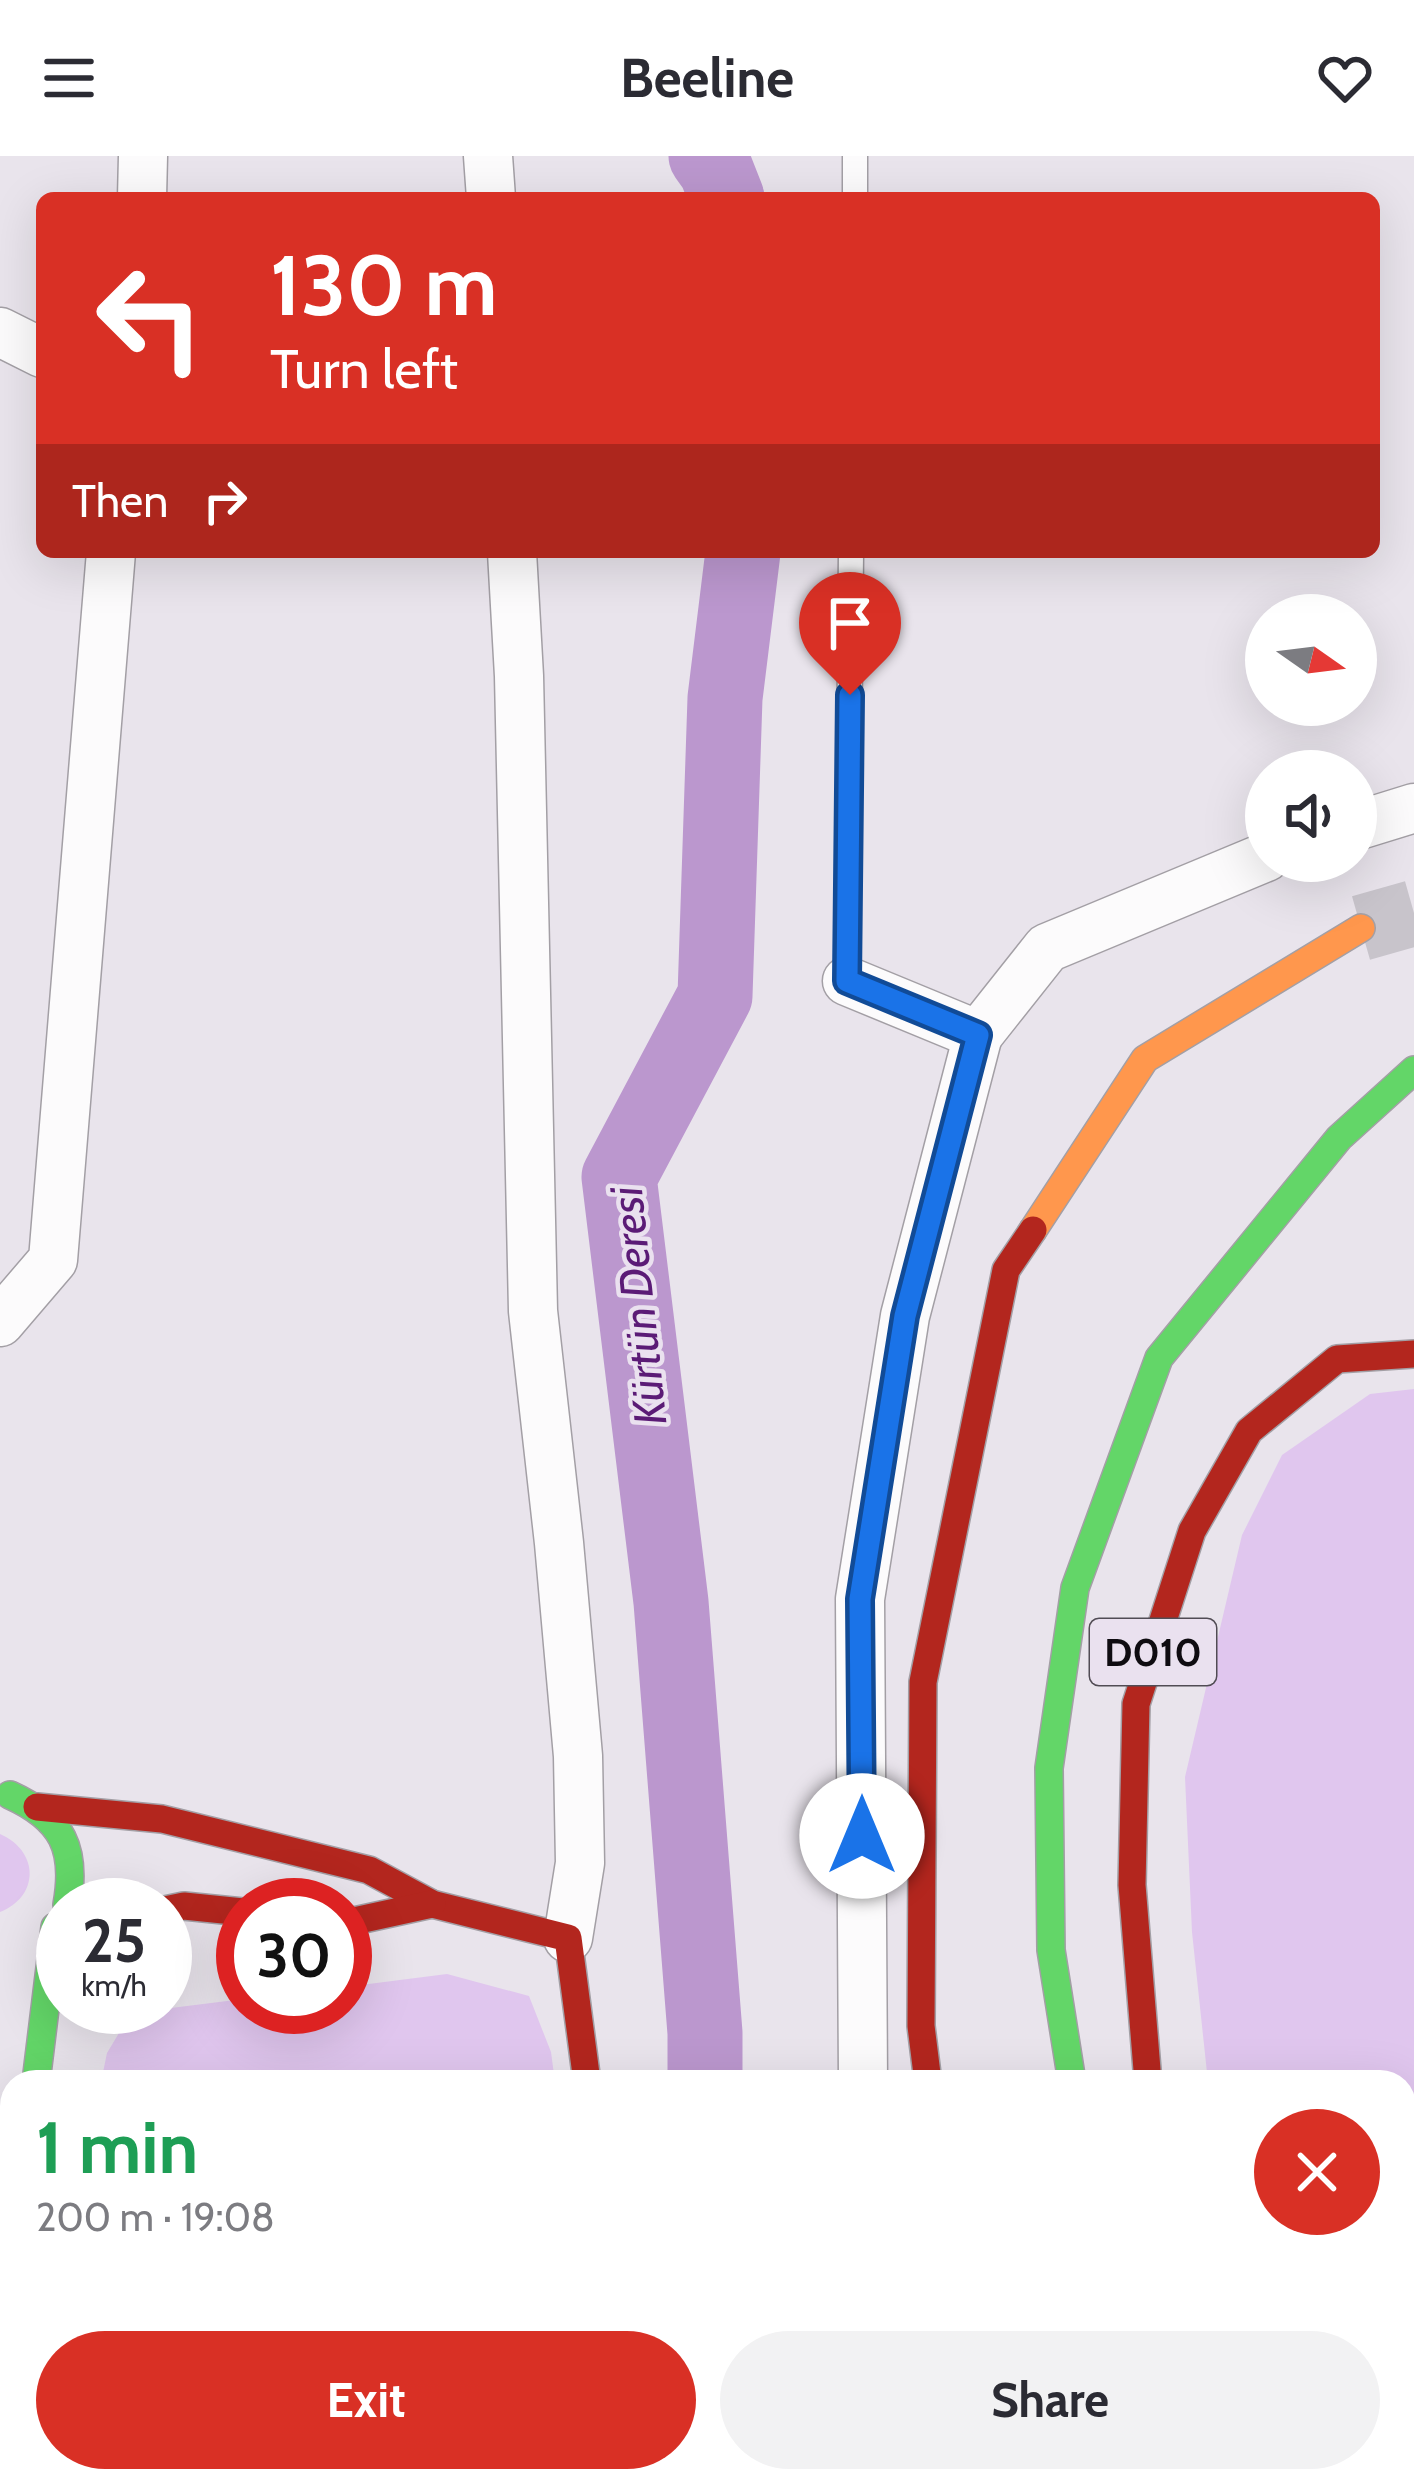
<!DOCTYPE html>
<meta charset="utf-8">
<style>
body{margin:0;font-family:Cabin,sans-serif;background:#f2f2f3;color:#2b2b33;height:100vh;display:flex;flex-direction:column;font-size:45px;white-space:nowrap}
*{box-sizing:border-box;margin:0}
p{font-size:39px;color:#7c7c81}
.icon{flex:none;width:66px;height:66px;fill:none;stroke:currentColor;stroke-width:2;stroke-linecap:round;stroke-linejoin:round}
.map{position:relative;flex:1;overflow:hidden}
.details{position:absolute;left:0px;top:1914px;width:1416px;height:423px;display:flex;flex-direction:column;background:#fff;border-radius:36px 36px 0 0;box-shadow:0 12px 48px #0002}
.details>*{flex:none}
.guide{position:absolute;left:36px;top:36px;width:1344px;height:366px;border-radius:18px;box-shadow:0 12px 48px #0002;background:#d93025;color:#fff;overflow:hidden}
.needle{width:78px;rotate:104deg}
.fabs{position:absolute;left:1245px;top:438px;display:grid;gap:24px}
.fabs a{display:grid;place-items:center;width:132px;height:132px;border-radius:50%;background:#fff;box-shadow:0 12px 48px #0002;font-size:60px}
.speed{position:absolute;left:36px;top:1722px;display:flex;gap:24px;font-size:60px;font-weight:700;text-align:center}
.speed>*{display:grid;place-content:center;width:156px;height:156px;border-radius:50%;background:#fff;box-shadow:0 12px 48px #0002;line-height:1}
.speed small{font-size:30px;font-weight:400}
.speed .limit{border:18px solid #d22;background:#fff;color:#111}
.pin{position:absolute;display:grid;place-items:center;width:102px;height:102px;color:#fff;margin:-123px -51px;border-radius:50% 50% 50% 0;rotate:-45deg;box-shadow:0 0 12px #0007}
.pin .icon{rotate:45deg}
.me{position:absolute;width:132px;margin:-66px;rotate:0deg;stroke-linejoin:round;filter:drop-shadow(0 0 9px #0008)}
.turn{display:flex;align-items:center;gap:42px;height:252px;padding:0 36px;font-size:54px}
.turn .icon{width:156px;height:156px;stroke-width:2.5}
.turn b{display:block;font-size:84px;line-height:102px}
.then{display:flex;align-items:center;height:114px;padding:0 36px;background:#0003;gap:24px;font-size:45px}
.round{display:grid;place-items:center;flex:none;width:126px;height:126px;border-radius:63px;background:#f2f2f3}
.head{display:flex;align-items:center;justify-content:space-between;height:204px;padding:0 36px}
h1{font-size:72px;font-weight:700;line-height:90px;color:#1e9e55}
.primary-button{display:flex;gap:24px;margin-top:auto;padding:24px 36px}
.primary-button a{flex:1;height:138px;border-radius:72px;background:#d93025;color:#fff;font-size:48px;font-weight:700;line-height:138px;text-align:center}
.primary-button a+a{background:#f2f2f3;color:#2b2b33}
header{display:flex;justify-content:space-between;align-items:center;height:156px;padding:0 36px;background:#fff;font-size:54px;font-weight:700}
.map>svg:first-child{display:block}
</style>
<header><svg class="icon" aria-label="menu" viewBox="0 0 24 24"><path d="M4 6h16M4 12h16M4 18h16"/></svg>Beeline<svg class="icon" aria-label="heart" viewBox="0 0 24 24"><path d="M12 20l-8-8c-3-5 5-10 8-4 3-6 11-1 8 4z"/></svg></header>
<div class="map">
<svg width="1414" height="2335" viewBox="0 0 1414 2335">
<rect width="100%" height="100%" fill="#e9e4ec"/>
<g fill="#e0c6ee">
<path d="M 1414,1233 L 1414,2010 L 1404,2029 L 1404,1926 L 1208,1926 L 1192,1776 L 1185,1621 L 1242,1379 L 1282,1299 L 1370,1238 Z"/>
<path d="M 0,1678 C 39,1695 40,1740 0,1756 Z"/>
<path d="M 447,1818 L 529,1840 L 551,1896 L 555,1926 L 101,1926 L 107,1897 L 131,1857 L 243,1843 L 243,1851 L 345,1851 L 345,1831 Z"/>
<path d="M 26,2325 L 556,2325 L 556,2335 L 25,2335 Z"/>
</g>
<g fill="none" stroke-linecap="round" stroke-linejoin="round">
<g stroke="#bb97ce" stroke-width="75">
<path d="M 706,0 L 716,14 L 727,42"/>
<path d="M 705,1926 L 705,1877 L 671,1446 L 619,1021 L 715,840 L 725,542 L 743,396"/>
<path d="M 693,2335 L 694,2325"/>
</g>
<path stroke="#c8c4cb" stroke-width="66" stroke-dasharray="66 33" stroke-linecap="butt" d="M 1361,772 L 1414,757"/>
<defs>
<g id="lane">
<path d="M 855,42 L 855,0"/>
<path d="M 847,825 L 851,396"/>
</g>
<g id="street">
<path d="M 488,0 L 491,42"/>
<path d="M 142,42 L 143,0"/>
<path d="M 0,176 L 42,197"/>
<path d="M 512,396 L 519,520 L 533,1155 L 559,1387 L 578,1600 L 580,1707 L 568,1782"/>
<path d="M 1356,670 L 1414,652"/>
<path d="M 847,825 L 978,879 L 1047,792 L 1266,701"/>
<path d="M 0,1166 L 53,1104 L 111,396"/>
<path d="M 863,1926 L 860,1443 L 905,1160 L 978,879"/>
<path d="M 870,2335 L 872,2325"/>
</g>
<g id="fast">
<path d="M 10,1639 C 63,1663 77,1693 67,1749"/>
<path d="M 36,1926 L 55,1771 L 63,1771"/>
<path d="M 1072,1926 L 1051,1794 L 1049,1612 L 1075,1432 L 1159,1202 L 1339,982 L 1414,914"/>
<path d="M 0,2212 L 1,2200"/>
</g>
<g id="slow">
<path d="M 1033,1074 L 1145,903 L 1361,772"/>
<path d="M 1404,2124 L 1414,2103"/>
<path d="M 1404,2288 L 1414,2274"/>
<path d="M 598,2325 L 598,2335"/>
</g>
<g id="jam">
<path d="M 37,1651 L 162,1663 L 369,1714 L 432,1748 L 568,1782 L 587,1926"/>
<path d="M 165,1754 L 184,1750 L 243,1756"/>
<path d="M 345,1767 L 432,1748"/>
<path d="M 928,1926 L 921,1870 L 923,1526 L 1006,1114 L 1033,1074"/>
<path d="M 1148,1926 L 1132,1729 L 1136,1548 L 1192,1375 L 1249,1275 L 1337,1203 L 1414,1198"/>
<path d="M 8,2147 L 12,2117"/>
<path d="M 1224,2325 L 1231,2335"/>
<path d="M 1308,2325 L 1316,2335"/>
<path d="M 959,2335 L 960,2325"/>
</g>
</defs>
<use href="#lane" stroke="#a39fa5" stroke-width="27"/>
<use href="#street" stroke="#a39fa5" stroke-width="51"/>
<use href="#fast" stroke="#a39fa5" stroke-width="30"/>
<use href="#slow" stroke="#a39fa5" stroke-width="30"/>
<use href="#jam" stroke="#a39fa5" stroke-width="30"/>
<use href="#lane" stroke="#fcfbfc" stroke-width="24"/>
<use href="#street" stroke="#fcfbfc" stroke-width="48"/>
<use href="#fast" stroke="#63d668" stroke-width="27"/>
<use href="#slow" stroke="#ff974d" stroke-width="27"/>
<use href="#jam" stroke="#b3261e" stroke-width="27"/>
</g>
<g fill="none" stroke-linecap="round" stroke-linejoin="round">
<defs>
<path id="route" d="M 850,539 L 847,825 L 978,879 L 905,1160 L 860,1443 L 862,1680"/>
</defs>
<use href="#route" stroke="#114b97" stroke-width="30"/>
<use href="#route" stroke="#1a73e8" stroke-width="21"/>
</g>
<g text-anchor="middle" stroke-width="9" stroke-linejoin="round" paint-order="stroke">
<rect fill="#eae1ef" stroke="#514c54" stroke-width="3" x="1090" y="1463" width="126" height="66" rx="9"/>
<g font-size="39" font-weight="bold" fill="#0f0c11">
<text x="1153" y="1510">D010</text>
</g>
<g font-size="45" font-style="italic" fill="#5b1b76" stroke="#eae1ef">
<text transform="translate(638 1150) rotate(-96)" y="16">Kürtün Deresi</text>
</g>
</g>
</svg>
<div class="fabs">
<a><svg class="needle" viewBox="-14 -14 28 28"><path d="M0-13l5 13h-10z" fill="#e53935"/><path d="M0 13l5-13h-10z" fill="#7c7c81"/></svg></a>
<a><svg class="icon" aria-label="sound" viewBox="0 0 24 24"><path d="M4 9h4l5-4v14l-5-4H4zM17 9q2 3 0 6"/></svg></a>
</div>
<div class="speed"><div>25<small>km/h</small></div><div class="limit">30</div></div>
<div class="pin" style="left:850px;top:539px;background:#d93025"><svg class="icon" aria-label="arrive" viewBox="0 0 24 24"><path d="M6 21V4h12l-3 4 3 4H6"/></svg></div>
<svg class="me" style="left:862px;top:1680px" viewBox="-20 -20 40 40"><circle r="19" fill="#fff"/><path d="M0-13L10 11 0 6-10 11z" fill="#1a73e8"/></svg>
<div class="guide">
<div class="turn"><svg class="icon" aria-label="left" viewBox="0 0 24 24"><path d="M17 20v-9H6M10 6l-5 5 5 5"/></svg><div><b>130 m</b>Turn left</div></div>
<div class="then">Then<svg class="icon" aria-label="right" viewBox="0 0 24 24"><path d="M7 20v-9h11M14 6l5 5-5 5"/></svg></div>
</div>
<section class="details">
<div class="head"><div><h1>1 min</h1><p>200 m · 19:08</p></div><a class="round" style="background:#d93025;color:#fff"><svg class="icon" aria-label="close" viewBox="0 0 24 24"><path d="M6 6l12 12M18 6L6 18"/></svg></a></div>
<div class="primary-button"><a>Exit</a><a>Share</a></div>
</section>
</div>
